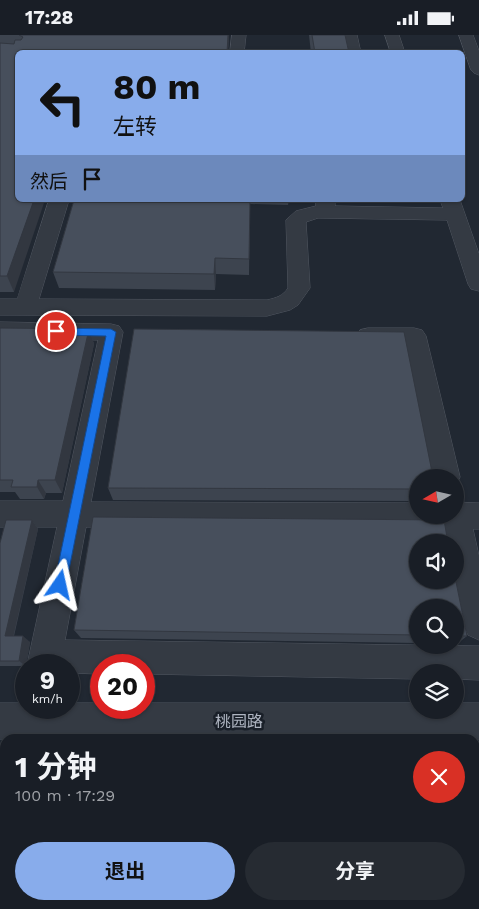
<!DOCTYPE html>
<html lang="zh">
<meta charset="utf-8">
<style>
body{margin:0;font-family:"Work Sans","Noto Sans SC",sans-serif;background:#262b32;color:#f1f3f6;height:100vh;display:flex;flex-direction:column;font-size:19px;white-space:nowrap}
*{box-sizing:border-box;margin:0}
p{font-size:16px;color:#9fa2a7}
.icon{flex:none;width:28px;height:28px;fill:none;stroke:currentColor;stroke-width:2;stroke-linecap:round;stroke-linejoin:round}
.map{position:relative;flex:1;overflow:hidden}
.sheet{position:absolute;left:0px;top:699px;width:480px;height:176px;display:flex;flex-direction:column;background:#191e26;border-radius:15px 15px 0 0;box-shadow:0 1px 4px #0004,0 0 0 1px #373c43}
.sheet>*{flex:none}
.banner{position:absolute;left:15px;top:15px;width:450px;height:152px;border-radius:8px;box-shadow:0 1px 4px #0004,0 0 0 1px #373c43;background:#88aceb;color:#111;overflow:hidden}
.needle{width:32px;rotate:261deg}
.controls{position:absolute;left:409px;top:434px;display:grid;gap:10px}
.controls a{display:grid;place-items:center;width:55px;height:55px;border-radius:50%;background:#191e26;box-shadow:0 1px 4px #0004,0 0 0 1px #373c43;font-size:25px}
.speed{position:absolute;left:15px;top:619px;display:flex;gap:10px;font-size:25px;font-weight:700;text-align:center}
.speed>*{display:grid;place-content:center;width:65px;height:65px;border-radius:50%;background:#191e26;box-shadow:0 1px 4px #0004,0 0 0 1px #373c43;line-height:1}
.speed small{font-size:12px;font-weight:400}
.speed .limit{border:8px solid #d22;background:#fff;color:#111}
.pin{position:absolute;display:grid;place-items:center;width:42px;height:42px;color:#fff;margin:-21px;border:2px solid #fff;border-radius:50%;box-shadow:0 1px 5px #0007}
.me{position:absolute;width:55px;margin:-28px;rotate:11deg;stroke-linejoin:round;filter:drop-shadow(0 0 4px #0008)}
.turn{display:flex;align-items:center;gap:18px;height:105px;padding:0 15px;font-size:22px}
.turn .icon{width:65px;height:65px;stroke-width:2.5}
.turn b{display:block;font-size:35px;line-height:42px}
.then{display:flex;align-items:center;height:48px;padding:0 15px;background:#0003;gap:10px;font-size:19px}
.round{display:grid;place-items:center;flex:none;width:52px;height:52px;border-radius:26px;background:#262b32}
.summary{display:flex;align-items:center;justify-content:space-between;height:85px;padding:0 15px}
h1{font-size:30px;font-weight:700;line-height:38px}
.button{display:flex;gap:10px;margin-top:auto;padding:10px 15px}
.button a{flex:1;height:58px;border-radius:30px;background:#88aceb;color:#111;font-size:20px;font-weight:700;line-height:58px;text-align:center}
.button a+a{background:#262b32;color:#f1f3f6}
.status{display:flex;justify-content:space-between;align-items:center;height:35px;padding:0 25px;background:#191e26;direction:ltr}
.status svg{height:14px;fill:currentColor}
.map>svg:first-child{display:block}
</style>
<div class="status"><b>17:28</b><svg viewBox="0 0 49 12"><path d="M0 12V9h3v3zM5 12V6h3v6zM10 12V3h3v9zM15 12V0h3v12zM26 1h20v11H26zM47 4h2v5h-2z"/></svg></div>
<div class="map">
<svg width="479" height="874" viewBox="0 0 479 874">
<rect width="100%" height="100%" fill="#212832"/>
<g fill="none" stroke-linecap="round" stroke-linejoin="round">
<defs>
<g id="minor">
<path d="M 232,0 L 246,0 L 244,18 L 230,18 Z"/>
<path d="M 343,0 L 357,0 L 361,18 L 347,18 Z"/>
<path d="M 385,0 L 399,0 L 405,18 L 391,18 Z"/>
<path d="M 459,0 L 473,0 L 479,16 L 479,40 L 474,38 L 471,35 Z"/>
<path d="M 49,165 L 69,165 L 39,264 L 267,265 C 276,263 283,261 288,253 L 286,185 L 296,176 L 316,171 L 315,165 L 335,165 L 335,171 L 443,173 L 440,165 L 460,165 L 479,219 L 479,256 L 471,254 L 468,249 L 447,185 L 318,183 L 306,187 L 310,253 L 298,270 L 290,275 L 267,281 L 0,280 L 0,264 L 17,264 Z"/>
<path d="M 0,287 L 111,289 L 119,291 L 123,297 L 91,467 L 418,468 L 418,480 L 455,480 L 455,467 L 479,468 L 479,494 L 473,494 L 479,521 L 479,605 L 468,600 C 454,568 455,541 455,508 L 446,508 L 443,494 L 86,492 L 65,605 L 479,611 L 479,645 L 455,644 L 455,638 L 418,638 L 418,644 L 144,639 L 144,630 L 101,630 L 101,639 L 69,638 L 69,630 L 27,630 L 57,492 L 0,492 L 0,466 L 63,466 L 98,305 L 0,303 Z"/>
<path d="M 368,293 L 414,293 L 422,295 L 426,301 L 460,442 L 456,450 L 455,442 L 432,442 L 404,309 L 368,309 L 360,307 L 356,301 L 360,295 Z"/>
<path d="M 0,668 L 26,668 L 26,672 L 69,672 L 69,668 L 101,668 L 101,672 L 144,672 L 144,668 L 418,668 L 418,675 L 455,675 L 455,668 L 479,668 L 479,704 L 0,704 Z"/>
<path d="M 0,833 L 5,833 L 5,870 L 13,870 L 0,873 Z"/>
<path d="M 475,839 L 479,839 L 479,874 L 462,874 L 459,870 L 475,870 Z"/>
<path d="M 174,870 L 214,870 L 215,874 L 173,874 Z"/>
<path d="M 341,870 L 381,870 L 383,874 L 341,874 Z"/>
</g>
</defs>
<use href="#minor" stroke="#515761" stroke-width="1"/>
<use href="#minor" fill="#343a43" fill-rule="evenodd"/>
</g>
<g fill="#3d444f">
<path d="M 0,0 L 229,0 L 228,18 L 18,18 L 14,257 L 0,257 Z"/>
<path d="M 309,0 L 345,0 L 349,18 L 311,18 Z"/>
<path d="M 74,165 L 289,165 L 288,170 L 250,169 L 249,240 L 216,239 L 215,255 L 59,253 L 53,237 Z"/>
<path d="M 0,293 L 89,294 L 94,309 L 62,458 L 46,458 L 44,464 L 20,464 L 15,457 L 0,457 Z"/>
<path d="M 418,442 L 418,466 L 113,465 L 108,453 Z"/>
<path d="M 93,482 L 444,485 L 448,508 L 418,508 L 418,545 L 455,545 L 455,542 L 467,601 L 457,609 L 455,609 L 455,572 L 418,572 L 418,608 L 81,603 L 74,595 Z"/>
<path d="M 32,485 L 38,494 L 14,601 L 30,607 L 26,631 L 0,631 L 0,508 Z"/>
</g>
<g fill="#323740">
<path d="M 228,0 L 229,0 L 228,18 L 227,18 Z"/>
<path d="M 34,165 L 45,165 L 14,257 L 7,241 Z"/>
<path d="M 215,223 L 216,239 L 215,255 L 214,239 Z"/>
<path d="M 89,294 L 94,309 L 62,458 L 55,445 Z"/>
<path d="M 38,445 L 46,458 L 44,464 L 37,452 Z"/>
<path d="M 32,485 L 38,494 L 12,607 L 5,601 Z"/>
<path d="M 23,601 L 30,607 L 26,631 L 19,626 Z"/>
</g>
<g fill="#474f5c" stroke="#323740">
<path d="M 19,0 L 228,0 L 227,18 L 18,18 L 18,165 L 34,165 L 7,241 L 0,241 L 0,8 L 14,9 L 15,5 L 21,5 L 23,2 Z"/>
<path d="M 312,0 L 345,0 L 349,18 L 315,18 Z"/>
<path d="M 74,165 L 250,165 L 249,224 L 215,223 L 214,239 L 53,237 Z"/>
<path d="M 0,293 L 89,294 L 55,445 L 38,445 L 37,452 L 11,452 L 13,445 L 0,445 Z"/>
<path d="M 134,294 L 404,297 L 433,442 L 418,442 L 418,454 L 108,453 Z"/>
<path d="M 93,482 L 444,485 L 448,508 L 418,508 L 418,545 L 455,545 L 455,542 L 467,601 L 455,601 L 455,572 L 418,572 L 418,600 L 74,595 Z"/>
<path d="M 6,485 L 32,485 L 5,601 L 23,601 L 19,626 L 0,626 L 0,508 Z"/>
</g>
<path fill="#1a73e8" stroke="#114b97" d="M 56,293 L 111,294 L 116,297 L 66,550 L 65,554 L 60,556 L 55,554 L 54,550 L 106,301 L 56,300 L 51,296 Z"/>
<g text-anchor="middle" stroke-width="5" stroke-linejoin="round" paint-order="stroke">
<g font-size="16" fill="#aeb4c0" stroke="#191f28">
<text x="239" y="692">桃园路</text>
</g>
</g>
</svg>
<div class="controls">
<a><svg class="needle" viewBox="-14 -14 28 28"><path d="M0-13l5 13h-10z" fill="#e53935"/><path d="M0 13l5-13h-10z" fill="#9fa2a7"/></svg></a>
<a><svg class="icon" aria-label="sound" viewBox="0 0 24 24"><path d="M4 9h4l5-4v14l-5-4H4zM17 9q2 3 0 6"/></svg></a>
<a><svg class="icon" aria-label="search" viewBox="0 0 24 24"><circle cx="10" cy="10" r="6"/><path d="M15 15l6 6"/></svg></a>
<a><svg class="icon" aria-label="layers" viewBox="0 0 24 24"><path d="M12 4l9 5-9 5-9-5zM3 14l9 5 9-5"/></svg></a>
</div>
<div class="speed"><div>9<small>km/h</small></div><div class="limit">20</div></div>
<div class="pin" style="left:56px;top:296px;background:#d93025"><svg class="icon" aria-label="arrive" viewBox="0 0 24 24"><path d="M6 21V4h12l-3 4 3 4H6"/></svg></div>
<svg class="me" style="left:60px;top:550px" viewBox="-20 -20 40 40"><path d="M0-17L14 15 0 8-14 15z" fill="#1a73e8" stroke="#fff" stroke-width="4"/></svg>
<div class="banner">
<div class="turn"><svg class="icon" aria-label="left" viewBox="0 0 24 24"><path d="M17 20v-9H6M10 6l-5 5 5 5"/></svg><div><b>80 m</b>左转</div></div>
<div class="then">然后<svg class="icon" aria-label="arrive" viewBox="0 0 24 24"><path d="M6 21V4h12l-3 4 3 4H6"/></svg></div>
</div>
<section class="sheet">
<div class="summary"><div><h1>1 分钟</h1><p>100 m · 17:29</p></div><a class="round" style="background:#d93025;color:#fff"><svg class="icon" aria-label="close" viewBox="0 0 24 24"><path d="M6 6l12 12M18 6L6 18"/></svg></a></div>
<div class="button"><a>退出</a><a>分享</a></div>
</section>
</div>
